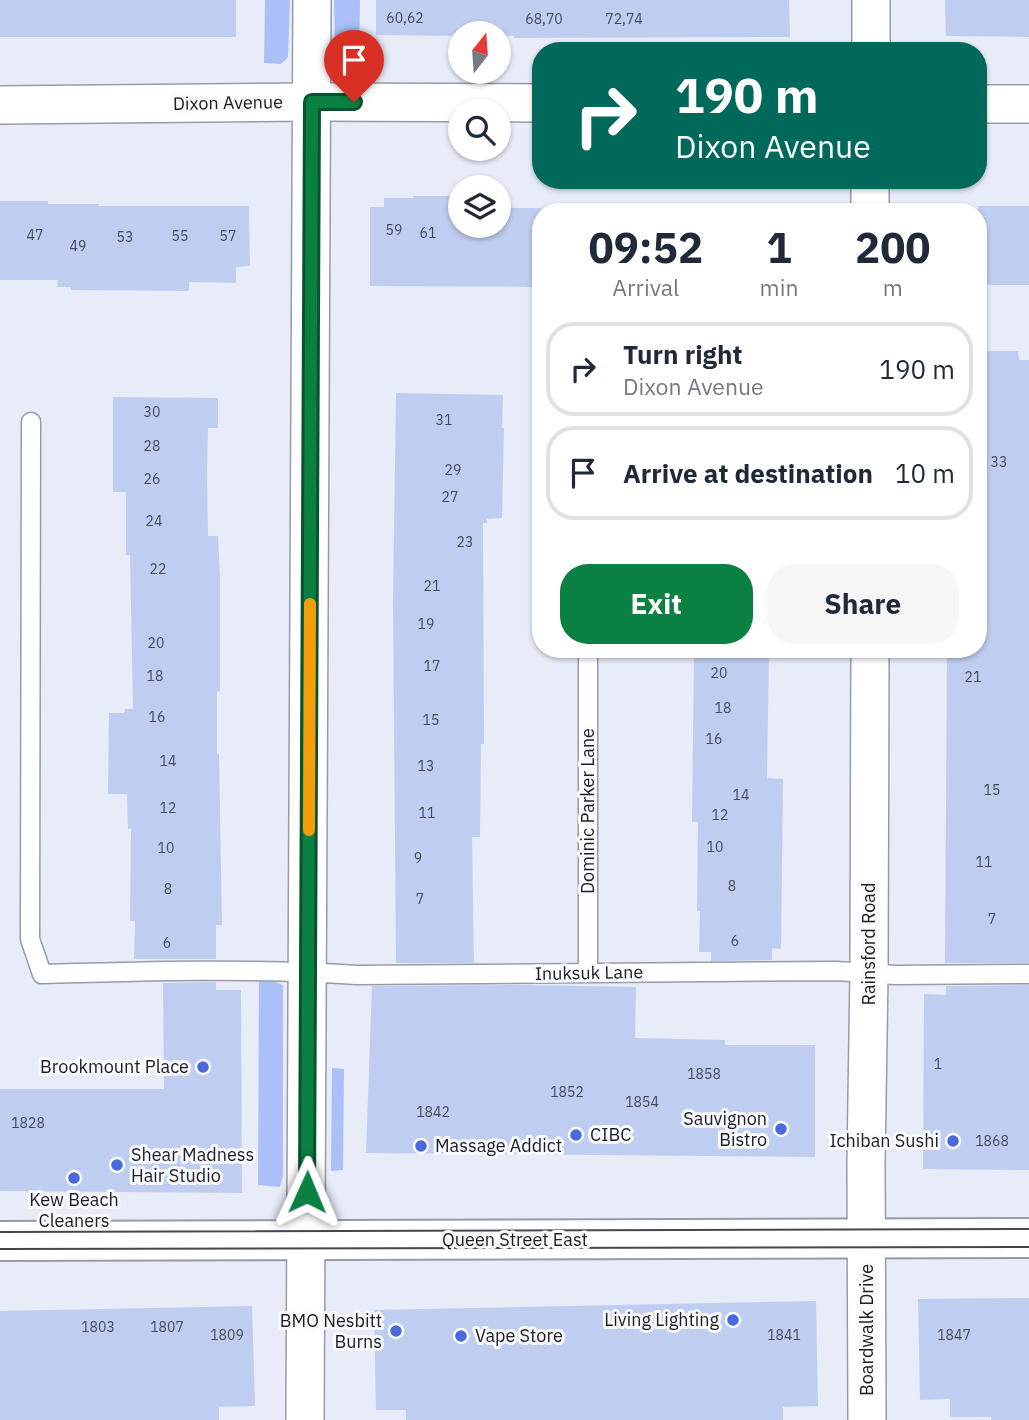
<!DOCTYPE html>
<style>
body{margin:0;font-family:"IBM Plex Sans",sans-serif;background:#f6f6f7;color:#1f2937;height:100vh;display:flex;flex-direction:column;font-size:26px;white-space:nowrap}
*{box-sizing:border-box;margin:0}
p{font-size:23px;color:#747a83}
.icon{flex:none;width:38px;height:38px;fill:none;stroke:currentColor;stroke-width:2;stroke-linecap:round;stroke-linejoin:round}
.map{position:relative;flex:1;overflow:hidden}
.sheet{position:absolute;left:532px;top:203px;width:455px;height:455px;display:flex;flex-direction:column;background:#fff;border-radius:28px;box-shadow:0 2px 5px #0004}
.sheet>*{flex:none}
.top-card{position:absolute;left:532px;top:42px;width:455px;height:147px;border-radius:28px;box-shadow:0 2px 5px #0004;background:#00695c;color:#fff;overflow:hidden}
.needle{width:46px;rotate:17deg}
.tools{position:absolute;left:448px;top:21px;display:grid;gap:14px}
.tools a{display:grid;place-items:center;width:63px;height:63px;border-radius:50%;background:#fff;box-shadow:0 2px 5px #0004;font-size:35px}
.pin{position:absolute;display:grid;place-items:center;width:60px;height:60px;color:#fff;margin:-72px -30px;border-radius:50% 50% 50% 0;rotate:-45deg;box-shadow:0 0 7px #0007}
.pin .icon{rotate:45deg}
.me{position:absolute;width:77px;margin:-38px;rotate:1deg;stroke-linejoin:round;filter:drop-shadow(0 0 5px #0008)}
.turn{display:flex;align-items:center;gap:24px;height:147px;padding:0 28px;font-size:32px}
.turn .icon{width:91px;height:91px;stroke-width:2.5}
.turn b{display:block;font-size:49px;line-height:60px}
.eta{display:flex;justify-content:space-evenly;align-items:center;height:119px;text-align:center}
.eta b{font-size:42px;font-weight:700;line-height:49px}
.cta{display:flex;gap:14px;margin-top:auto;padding:14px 28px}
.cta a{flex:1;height:80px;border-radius:28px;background:#0b8043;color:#fff;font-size:28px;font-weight:700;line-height:80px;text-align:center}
.cta a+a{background:#f6f6f7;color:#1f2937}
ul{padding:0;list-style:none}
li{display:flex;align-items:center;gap:21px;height:94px;margin:0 14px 10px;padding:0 14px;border:4px solid #e0e1e3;border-radius:28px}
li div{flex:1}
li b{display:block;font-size:26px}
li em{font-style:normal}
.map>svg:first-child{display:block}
</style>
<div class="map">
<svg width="1029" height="1420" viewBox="0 0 1029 1420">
<rect width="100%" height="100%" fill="#e7ecf8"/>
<g fill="#abc0f6">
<path d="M 265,0 L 290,0 L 288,57 L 281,64 L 264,63 Z"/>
<path d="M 334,0 L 360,0 L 359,64 C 351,68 343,68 335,63 Z"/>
<path d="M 259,976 L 283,985 L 283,1175 L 280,1187 L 258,1185 Z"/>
<path d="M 332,1068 L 344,1069 L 343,1170 L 331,1171 Z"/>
</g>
<g fill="#bfcdf0">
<rect x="0" y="0" width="236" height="37"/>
<path d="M 376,0 L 789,0 L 790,37 L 514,38 L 514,36 L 499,36 L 499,33 L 460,33 L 460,36 L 376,35 Z"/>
<path d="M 945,0 L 1029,0 L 1029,37 L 946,36 Z"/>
<path d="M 413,196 L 452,196 L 452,208 L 460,208 L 460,226 L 499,226 L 499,208 L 541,208 L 541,270 L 533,270 L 533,287 L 370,286 L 370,207 L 384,207 L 384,198 L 413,198 Z"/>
<path d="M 0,201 L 48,201 L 48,204 L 99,204 L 99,206 L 249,206 L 250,266 L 236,267 L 236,283 L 189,282 L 189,291 L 71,290 L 71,287 L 57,287 L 58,280 L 0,280 Z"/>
<rect x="978" y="206" width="51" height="79"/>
<path d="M 978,351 L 1018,351 L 1019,360 L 1029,360 L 1029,963 L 945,963 L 947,649 L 978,649 Z"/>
<path d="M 396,393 L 503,395 L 502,428 L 504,428 L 502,518 L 487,519 L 487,523 L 483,523 L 484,744 L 481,744 L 480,837 L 472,837 L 474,963 L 396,963 L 393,601 Z"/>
<path d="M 113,397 L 218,398 L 218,428 L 208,428 L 207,472 L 208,536 L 218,536 L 220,577 L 220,691 L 217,692 L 217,754 L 219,754 L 222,925 L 216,925 L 216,959 L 134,959 L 135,921 L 130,921 L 131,828 L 128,829 L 127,794 L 108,794 L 109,713 L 124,713 L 125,709 L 133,709 L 130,555 L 126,555 L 126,492 L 113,492 Z"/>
<path d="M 709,649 L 769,649 L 767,778 L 783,779 L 781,949 L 772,948 L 772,960 L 711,961 L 711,952 L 699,952 L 700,911 L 697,911 L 698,822 L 692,822 L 694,652 L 709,652 Z"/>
<path d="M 216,982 L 216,990 L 241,990 L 242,1193 L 0,1191 L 0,1089 L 164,1089 L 163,983 Z"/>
<path d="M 526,985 L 636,987 L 635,1038 L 725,1040 L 725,1045 L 815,1045 L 815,1157 L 366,1153 L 372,986 Z"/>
<path d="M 1029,985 L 1029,1170 L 923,1169 L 924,994 L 946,995 L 946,986 Z"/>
<path d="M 1029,1298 L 1029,1420 L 991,1420 L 991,1417 L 950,1417 L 950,1399 L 920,1400 L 918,1299 Z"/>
<path d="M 816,1301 L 818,1406 L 783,1407 L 783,1420 L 406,1420 L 406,1410 L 376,1410 L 374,1310 Z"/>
<path d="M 252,1306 L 255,1406 L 219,1407 L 219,1420 L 0,1420 L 0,1311 Z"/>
</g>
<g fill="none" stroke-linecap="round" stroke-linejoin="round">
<defs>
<g id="service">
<path d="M 31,422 L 30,939 L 42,974 C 147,971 252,968 357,975 L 836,971 L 895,975 L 1029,974"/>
<path d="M 588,972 L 588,649"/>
</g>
<g id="minor">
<path d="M 871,51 L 871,0"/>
<path d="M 978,104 L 1029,104"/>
<path d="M 0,105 L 311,102 L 541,103"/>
<path d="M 870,212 L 870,180"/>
<path d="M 305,1420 L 312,0"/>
<path d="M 867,1420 L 866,1163 L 869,973 L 870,649"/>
</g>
<path id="secondary" d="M 0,1241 L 1029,1238"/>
</defs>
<use href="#service" stroke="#979ba6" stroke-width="21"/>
<use href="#minor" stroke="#979ba6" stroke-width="40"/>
<use href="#secondary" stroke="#979ba6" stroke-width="42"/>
<use href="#service" stroke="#fff" stroke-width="18"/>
<use href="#minor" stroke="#fff" stroke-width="37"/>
<use href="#secondary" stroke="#fff" stroke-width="38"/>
<g stroke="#45474d" stroke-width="2">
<path d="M 0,1232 L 1029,1229"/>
<path d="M 0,1249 L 1029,1247"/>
</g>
</g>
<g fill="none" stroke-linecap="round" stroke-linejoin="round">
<defs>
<path id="route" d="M 307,1192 L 312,102 L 354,102"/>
</defs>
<use href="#route" stroke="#07532c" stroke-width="18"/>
<use href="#route" stroke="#0b8043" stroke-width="12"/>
<path stroke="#f59e0b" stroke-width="12" d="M 309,830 L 310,604"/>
</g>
<g fill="#4969dd" stroke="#f8fafe" stroke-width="2.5">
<circle cx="203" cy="1067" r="7"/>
<circle cx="781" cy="1129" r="7"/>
<circle cx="576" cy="1135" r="7"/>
<circle cx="953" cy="1141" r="7"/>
<circle cx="421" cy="1146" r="7"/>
<circle cx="117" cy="1165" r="7"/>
<circle cx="74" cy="1178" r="7"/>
<circle cx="733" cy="1320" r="7"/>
<circle cx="396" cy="1331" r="7"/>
<circle cx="461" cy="1336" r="7"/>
</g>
<g text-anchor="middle" stroke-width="6" stroke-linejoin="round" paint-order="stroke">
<g font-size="14" fill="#444955">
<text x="405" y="23">60,62</text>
<text x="544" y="24">68,70</text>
<text x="624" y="24">72,74</text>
<text x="394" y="235">59</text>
<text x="428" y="238">61</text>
<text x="35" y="240">47</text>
<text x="180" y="241">55</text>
<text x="228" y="241">57</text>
<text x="125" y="242">53</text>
<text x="78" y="251">49</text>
<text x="152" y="417">30</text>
<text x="444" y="425">31</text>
<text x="152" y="451">28</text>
<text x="999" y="467">33</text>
<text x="453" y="475">29</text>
<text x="152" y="484">26</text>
<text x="450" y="502">27</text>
<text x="154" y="526">24</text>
<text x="465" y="547">23</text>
<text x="158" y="574">22</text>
<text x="432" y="591">21</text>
<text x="426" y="629">19</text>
<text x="156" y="648">20</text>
<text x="432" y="671">17</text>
<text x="719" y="678">20</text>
<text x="155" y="681">18</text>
<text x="973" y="682">21</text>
<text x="723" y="713">18</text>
<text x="157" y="722">16</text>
<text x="431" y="725">15</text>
<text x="714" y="744">16</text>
<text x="168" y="766">14</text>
<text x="426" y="771">13</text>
<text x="992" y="795">15</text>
<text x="741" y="800">14</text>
<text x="168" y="813">12</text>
<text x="427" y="818">11</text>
<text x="720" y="820">12</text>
<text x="715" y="852">10</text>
<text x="166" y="853">10</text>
<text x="418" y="863">9</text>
<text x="984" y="867">11</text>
<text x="732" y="891">8</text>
<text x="168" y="894">8</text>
<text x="420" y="904">7</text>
<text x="992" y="924">7</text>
<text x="735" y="946">6</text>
<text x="167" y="948">6</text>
<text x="938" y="1069">1</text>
<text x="704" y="1079">1858</text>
<text x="567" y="1097">1852</text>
<text x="642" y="1107">1854</text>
<text x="433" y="1117">1842</text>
<text x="28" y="1128">1828</text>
<text x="992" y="1146">1868</text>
<text x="98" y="1332">1803</text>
<text x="167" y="1332">1807</text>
<text x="227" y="1340">1809</text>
<text x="784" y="1340">1841</text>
<text x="954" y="1340">1847</text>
</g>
<g font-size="18" fill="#1b1d21" stroke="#f8fafe">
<text transform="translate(228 103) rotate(-1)" y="6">Dixon Avenue</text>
<text transform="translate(588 811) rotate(-90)" y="6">Dominic Parker Lane</text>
<text transform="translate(869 944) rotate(-90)" y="6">Rainsford Road</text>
<text transform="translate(589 973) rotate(-1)" y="6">Inuksuk Lane</text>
<text x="515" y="1246">Queen Street East</text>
<text transform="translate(867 1330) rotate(-90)" y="6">Boardwalk Drive</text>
</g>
<g font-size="18" fill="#1b1d21" stroke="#f8fafe" text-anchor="end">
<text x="189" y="1073">Brookmount Place</text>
<text x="767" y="1125">Sauvignon<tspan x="767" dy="21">Bistro</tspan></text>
<text x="590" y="1141" text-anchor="start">CIBC</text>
<text x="939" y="1147">Ichiban Sushi</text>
<text x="435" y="1152" text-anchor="start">Massage Addict</text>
<text x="131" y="1161" text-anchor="start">Shear Madness<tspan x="131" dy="21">Hair Studio</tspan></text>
<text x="74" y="1206" text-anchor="middle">Kew Beach<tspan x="74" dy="21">Cleaners</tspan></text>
<text x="719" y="1326">Living Lighting</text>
<text x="382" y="1327">BMO Nesbitt<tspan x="382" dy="21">Burns</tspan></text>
<text x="475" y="1342" text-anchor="start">Vape Store</text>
</g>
</g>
</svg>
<div class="tools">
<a><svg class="needle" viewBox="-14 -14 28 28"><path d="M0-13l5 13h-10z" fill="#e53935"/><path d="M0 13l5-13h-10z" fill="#747a83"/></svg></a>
<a><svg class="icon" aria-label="search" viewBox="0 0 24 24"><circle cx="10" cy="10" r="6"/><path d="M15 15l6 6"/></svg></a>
<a><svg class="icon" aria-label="layers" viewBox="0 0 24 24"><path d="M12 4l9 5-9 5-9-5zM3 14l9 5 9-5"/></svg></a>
</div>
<div class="pin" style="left:354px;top:102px;background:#d93025"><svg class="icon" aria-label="arrive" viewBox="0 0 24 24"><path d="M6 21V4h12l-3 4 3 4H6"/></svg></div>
<svg class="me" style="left:307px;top:1192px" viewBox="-20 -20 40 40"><path d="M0-17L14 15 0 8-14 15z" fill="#0b8043" stroke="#fff" stroke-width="4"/></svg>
<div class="top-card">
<div class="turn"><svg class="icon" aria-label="right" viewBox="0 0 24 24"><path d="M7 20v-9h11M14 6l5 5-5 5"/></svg><div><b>190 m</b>Dixon Avenue</div></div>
</div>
<section class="sheet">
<div class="eta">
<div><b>09:52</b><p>Arrival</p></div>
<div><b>1</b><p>min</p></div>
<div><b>200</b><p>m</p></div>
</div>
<ul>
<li><svg class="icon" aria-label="right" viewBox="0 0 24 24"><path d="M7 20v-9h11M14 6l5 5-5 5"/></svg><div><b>Turn right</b><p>Dixon Avenue</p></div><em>190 m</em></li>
<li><svg class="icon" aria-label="arrive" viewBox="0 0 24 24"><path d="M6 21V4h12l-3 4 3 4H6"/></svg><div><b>Arrive at destination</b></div><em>10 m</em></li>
</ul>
<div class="cta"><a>Exit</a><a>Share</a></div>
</section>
</div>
